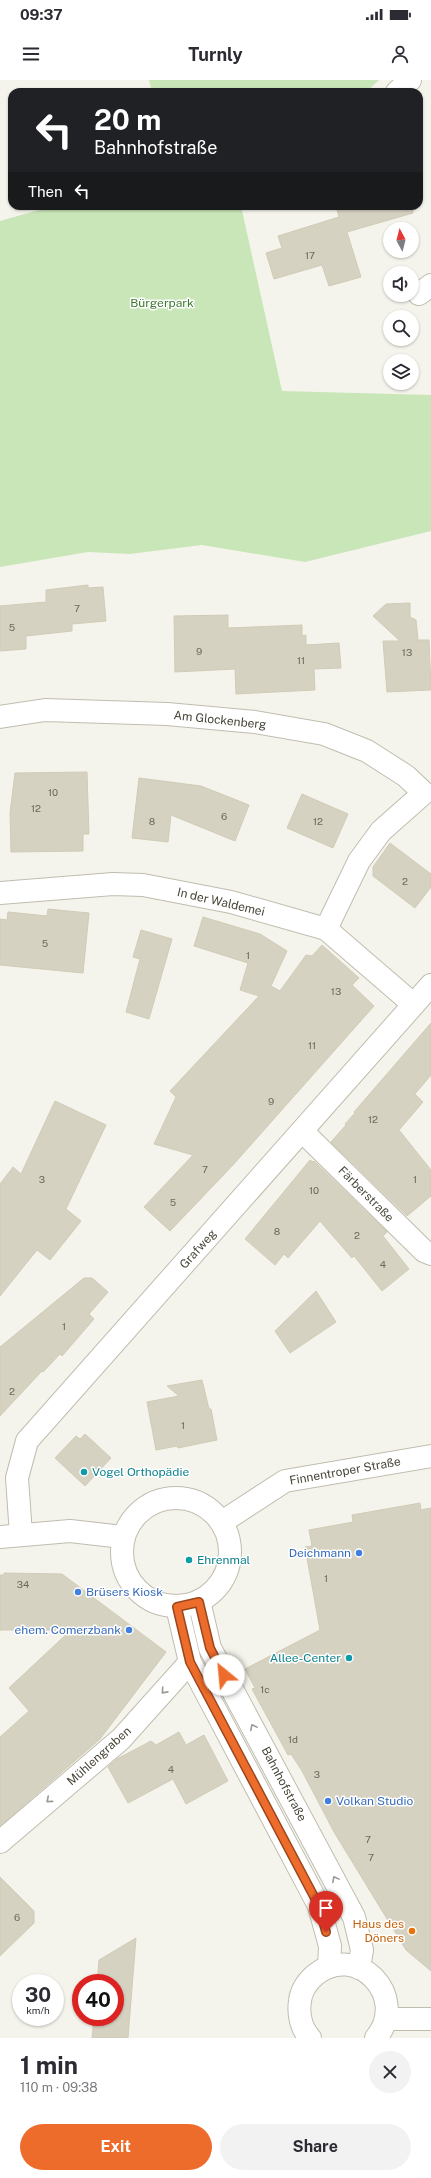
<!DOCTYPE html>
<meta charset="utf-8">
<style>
body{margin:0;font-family:"Public Sans",sans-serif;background:#f2f2f3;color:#2b2b33;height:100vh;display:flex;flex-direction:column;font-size:15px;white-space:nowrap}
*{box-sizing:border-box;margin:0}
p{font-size:13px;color:#7c7c81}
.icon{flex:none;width:22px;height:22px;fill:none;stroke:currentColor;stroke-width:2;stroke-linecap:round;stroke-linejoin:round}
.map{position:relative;height:1958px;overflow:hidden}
.sheet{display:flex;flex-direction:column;background:#fff;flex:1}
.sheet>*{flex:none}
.banner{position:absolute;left:8px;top:8px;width:415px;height:122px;border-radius:12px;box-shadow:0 1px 3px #0004;background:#202124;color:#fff;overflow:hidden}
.needle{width:26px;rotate:353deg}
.tools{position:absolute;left:383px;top:142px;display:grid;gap:8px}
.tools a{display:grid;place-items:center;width:36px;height:36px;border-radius:50%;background:#fff;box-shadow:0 1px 3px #0004;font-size:20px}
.speed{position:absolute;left:12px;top:1894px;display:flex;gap:8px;font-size:20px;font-weight:700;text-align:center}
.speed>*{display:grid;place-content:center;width:52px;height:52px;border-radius:50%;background:#fff;box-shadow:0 1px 3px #0004;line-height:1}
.speed small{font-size:10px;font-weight:400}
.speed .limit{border:6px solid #d22;background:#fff;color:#111}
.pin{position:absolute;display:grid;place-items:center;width:34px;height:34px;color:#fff;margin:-41px -17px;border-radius:50% 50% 50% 0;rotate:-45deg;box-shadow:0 0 4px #0007}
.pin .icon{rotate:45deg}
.me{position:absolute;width:44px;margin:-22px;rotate:332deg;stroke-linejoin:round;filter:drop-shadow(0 0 3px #0008)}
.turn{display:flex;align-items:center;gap:14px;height:84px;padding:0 20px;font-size:18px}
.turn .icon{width:52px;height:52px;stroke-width:2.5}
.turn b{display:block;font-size:28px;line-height:34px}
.then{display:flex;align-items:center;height:38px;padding:0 20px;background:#0003;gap:8px;font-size:15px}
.round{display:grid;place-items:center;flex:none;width:42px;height:42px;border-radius:21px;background:#f2f2f3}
.overview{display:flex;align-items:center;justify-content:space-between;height:68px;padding:0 20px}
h1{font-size:24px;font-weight:700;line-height:30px}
.action{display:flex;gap:8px;margin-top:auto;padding:8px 20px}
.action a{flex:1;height:46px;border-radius:24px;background:#ed6c2b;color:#fff;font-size:16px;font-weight:700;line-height:46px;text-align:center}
.action a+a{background:#f2f2f3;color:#2b2b33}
.status{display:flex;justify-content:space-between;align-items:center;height:28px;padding:0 20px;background:#fff;direction:ltr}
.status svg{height:11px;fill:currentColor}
header{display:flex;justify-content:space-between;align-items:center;height:52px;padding:0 20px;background:#fff;font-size:18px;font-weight:700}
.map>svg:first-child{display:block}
</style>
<div class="status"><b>09:37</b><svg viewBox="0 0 49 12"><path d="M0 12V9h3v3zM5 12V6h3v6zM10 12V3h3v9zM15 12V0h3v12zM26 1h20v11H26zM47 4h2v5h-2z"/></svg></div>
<header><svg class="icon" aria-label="menu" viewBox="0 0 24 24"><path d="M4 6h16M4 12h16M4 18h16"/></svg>Turnly<svg class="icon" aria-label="person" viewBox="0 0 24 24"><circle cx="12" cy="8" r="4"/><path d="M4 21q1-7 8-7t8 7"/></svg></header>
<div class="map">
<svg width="431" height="1958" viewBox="0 0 431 1958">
<rect width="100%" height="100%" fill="#f5f4ec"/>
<g fill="#c9e6b8">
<path d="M 149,0 L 379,0 L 366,12 L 152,12 Z"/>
<path d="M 53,126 L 241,126 L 282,311 L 431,315 L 431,451 L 305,482 L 202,465 L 130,474 L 88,472 L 0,487 L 0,141 Z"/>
</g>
<g fill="#d6d2c2" stroke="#d1cbb6">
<path d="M 336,126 L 412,126 L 413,133 L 347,152 L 361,197 L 329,206 L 322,185 L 274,199 L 266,173 L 282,168 L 278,156 L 339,137 Z"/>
<path d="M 88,505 L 88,508 L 103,507 L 106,541 L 72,544 L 72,551 L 26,556 L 26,569 L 0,571 L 0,526 L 46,522 L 46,510 Z"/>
<path d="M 410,523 L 410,537 L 416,540 L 418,560 L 429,560 L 431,610 L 387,612 L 383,561 L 400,561 L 373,536 L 386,524 Z"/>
<path d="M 228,535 L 228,548 L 302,545 L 302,556 L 306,555 L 306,565 L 339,563 L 341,588 L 314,589 L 315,610 L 236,614 L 235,589 L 175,592 L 174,536 Z"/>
<path d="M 87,692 L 89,754 L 83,754 L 83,771 L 11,772 L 10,733 L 15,693 Z"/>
<path d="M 139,698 L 201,706 L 249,725 L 235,761 L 171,735 L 168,762 L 132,758 Z"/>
<path d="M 302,714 L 348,734 L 333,768 L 287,748 Z"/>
<path d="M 390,763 L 431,794 L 431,807 L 415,828 L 373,796 L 373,787 Z"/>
<path d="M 48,829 L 89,833 L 83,893 L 0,885 L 0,839 L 7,840 L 8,832 L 47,836 Z"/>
<path d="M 203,837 L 260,854 L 287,871 L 271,906 L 280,911 L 306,875 L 312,876 L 322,865 L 359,898 L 352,905 L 374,926 L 233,1085 L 170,1151 L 144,1127 L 193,1075 L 154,1064 L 176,1017 L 170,1011 L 259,916 L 240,910 L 248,883 L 194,866 Z"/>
<path d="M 141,850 L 172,859 L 149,939 L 126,932 L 140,879 L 133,877 Z"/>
<path d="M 431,943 L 431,995 L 415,1014 L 423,1022 L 399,1050 L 431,1090 L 431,1116 L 407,1136 L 331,1062 L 346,1045 L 345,1044 L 355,1033 L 354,1032 Z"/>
<path d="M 55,1021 L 106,1045 L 66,1129 L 81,1141 L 50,1180 L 37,1170 L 0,1216 L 0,1104 L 13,1087 L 21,1094 Z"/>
<path d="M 310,1080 L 313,1082 L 314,1081 L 387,1152 L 383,1156 L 409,1189 L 382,1211 L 354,1176 L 352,1178 L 320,1141 L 288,1178 L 284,1174 L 275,1185 L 245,1159 Z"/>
<path d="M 84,1198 L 92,1198 L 108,1212 L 89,1234 L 94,1239 L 62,1276 L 60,1274 L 43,1292 L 42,1291 L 0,1336 L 0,1267 Z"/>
<path d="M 316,1211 L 336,1242 L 290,1273 L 275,1251 Z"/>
<path d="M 202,1300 L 209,1329 L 211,1329 L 217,1360 L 178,1368 L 177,1366 L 156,1370 L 147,1322 L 179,1316 L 167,1306 Z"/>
<path d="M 85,1354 L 111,1378 L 85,1406 L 55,1378 L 76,1356 L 80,1359 Z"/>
<path d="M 420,1423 L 421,1430 L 431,1428 L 431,1891 L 406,1870 L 334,1752 L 302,1691 L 291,1674 L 288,1675 L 252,1609 L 255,1608 L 245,1589 L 320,1550 L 305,1467 L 312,1466 L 309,1450 L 353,1442 L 352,1435 Z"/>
<path d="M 4,1493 L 62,1494 L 166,1572 L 100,1659 L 0,1746 L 0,1657 L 29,1631 L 9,1608 L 71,1550 L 0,1550 L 0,1495 L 4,1495 Z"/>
<path d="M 179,1652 L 186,1665 L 204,1655 L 228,1701 L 186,1724 L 173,1699 L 128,1723 L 108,1687 L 117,1679 L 151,1661 L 156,1665 Z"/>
<path d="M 0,1797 L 34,1831 L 34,1843 L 0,1876 Z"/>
<path d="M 136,1858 L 128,1958 L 92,1958 L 94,1937 L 115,1937 L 115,1903 L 97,1903 L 99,1880 Z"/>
</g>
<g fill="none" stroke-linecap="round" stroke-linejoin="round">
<defs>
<g id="minor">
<path d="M 397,12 L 410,0"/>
<path d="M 419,214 L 431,205"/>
<path d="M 0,637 L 45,630 L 167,634 L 255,642 L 324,654 L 367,671 L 406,696 L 424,713 L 381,751 L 359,781 L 326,849"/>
<path d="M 0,813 L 113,804 L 143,805 L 231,822 L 326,849 L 413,924"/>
<path d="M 303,1052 L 424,1171 L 431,1174"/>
<circle cx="176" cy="1472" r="54"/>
<path d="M 222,1442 L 285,1401 L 431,1376"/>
<path d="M 21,1455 L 17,1398 L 27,1361 L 431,905"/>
<path d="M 0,1457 L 70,1451 L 123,1457"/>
<path d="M 199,1521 L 210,1568 L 354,1837 L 362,1870 L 359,1888"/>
<path d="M 177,1527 L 190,1582 L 319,1826 L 330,1866 L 329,1887"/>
<path d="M 0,1762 L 121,1659 L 190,1582"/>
<path d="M 386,1939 L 431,1939"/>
<path d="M 310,1958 C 301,1948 298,1934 300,1921 C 301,1911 307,1902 315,1895 C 356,1861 410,1916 376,1958"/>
</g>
</defs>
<use href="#minor" stroke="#c0bdaf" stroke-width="24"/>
<use href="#minor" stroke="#fff" stroke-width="22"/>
</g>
<defs><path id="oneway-chevron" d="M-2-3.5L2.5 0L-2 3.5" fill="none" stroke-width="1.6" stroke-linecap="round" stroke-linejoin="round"/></defs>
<g stroke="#9b9993">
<use href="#oneway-chevron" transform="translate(164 1611) rotate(132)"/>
<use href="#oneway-chevron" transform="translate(253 1647) rotate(-118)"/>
<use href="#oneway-chevron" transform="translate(49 1720) rotate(140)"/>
<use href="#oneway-chevron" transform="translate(335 1799) rotate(-118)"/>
</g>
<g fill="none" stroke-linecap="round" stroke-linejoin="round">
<defs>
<path id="route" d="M 224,1595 L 210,1568 L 199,1522 L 177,1527 L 190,1582 L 319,1826 L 326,1852"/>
</defs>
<use href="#route" stroke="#9a461c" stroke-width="10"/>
<use href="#route" stroke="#ed6c2b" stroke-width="7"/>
</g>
<g fill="#0f9aa8" stroke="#fff" stroke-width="1.5">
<circle cx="84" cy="1392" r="4"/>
<circle cx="189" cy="1480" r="4"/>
<circle cx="349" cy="1578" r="4"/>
</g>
<g fill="#3f7fe0" stroke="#fff" stroke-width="1.5">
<circle cx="359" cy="1473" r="4"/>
<circle cx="78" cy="1512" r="4"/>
<circle cx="129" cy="1550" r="4"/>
<circle cx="328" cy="1721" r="4"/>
</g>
<circle fill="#e8710a" stroke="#fff" stroke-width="1.5" cx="412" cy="1851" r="4"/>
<g text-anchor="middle" stroke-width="3" stroke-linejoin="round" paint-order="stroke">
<g font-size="10" fill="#6c695c">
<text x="310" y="179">17</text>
<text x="77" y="532">7</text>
<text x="12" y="551">5</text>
<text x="199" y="575">9</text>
<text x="407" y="576">13</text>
<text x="301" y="584">11</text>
<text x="53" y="716">10</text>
<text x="36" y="732">12</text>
<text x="224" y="740">6</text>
<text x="152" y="745">8</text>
<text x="318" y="745">12</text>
<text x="405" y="805">2</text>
<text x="45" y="867">5</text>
<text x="248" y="879">1</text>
<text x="336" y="915">13</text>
<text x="312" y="969">11</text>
<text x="271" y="1025">9</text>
<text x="373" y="1043">12</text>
<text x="205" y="1093">7</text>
<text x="42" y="1103">3</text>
<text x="415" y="1103">1</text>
<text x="314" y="1114">10</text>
<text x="173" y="1126">5</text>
<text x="277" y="1155">8</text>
<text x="357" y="1159">2</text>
<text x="383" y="1188">4</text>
<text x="64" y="1250">1</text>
<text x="12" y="1315">2</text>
<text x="183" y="1349">1</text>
<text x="326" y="1502">1</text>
<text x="23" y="1508">34</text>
<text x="265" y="1613">1c</text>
<text x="293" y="1663">1d</text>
<text x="171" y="1693">4</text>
<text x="317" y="1698">3</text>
<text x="368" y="1763">7</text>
<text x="371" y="1781">7</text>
<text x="17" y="1841">6</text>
</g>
<g font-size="12" fill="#3e792f" stroke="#fff">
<text x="162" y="227">Bürgerpark</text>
</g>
<g font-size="12" fill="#49463a" stroke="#fff">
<text transform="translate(220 640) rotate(6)" y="4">Am Glockenberg</text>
<text transform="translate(221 822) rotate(13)" y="4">In der Waldemei</text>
<text transform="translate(366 1114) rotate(45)" y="4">Färberstraße</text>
<text transform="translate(198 1169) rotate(-48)" y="4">Grafweg</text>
<text transform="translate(345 1391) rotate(-10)" y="4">Finnentroper Straße</text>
<text transform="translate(99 1676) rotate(-42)" y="4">Mühlengraben</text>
<text transform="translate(284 1704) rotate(62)" y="4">Bahnhofstraße</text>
</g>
<g font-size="12" fill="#0d838f" stroke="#fff" text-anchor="start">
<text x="92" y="1396">Vogel Orthopädie</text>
<text x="197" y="1484">Ehrenmal</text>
<text x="341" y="1582" text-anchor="end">Allee-Center</text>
</g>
<g font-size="12" fill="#366cbe" stroke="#fff" text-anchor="end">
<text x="351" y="1477">Deichmann</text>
<text x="86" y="1516" text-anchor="start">Brüsers Kiosk</text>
<text x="121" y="1554">ehem. Comerzbank</text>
<text x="336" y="1725" text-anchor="start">Volkan Studio</text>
</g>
<g font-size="12" fill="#c56008" stroke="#fff" text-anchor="end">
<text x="404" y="1848">Haus des<tspan x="404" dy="14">Döners</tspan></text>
</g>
</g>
</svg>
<div class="tools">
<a><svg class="needle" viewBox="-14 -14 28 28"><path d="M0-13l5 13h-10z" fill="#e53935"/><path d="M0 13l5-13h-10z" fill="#7c7c81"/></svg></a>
<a><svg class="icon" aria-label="sound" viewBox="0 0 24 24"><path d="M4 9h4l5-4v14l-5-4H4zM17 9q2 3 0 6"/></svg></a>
<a><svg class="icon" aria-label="search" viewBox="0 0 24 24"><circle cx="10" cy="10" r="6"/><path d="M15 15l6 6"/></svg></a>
<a><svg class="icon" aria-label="layers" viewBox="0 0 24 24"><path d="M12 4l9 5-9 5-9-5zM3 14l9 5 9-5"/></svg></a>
</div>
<div class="speed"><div>30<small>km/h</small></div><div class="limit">40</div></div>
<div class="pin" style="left:326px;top:1852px;background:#d93025"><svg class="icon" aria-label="arrive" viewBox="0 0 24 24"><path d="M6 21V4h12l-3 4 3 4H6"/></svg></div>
<svg class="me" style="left:224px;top:1595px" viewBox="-20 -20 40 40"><circle r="19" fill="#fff"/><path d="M0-13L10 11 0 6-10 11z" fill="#ed6c2b"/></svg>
<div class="banner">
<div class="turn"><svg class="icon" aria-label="left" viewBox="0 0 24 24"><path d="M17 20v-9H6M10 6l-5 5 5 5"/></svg><div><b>20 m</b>Bahnhofstraße</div></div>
<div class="then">Then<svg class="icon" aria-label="left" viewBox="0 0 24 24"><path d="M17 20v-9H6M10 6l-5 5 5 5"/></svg></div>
</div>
</div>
<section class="sheet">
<div class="overview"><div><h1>1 min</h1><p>110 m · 09:38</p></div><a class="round"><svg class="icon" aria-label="close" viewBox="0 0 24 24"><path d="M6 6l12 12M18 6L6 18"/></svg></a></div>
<div class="action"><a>Exit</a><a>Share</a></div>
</section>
